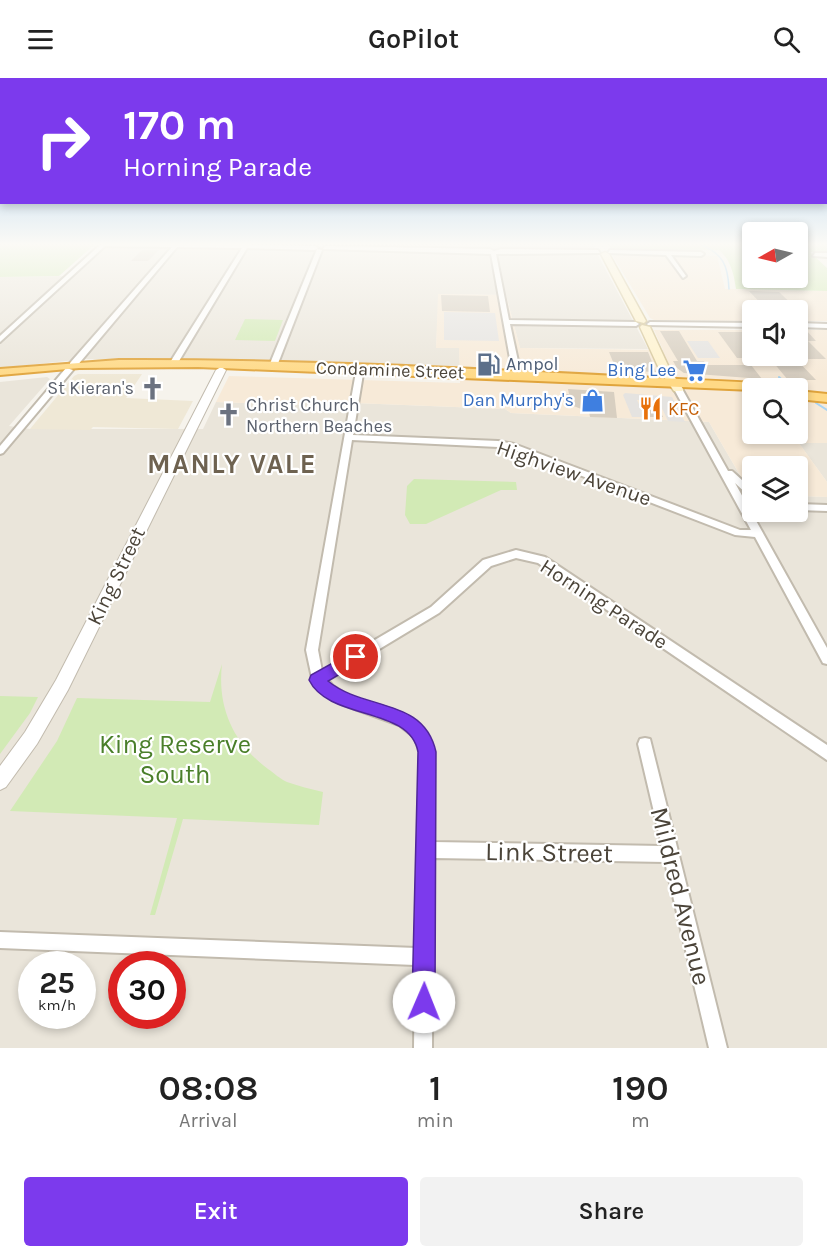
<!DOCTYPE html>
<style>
body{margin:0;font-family:Karla,sans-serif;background:#f2f2f2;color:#222;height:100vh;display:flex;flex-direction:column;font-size:22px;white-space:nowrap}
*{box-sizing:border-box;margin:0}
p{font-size:20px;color:#767676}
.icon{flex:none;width:33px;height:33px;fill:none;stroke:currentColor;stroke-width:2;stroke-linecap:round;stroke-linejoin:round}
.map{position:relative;height:970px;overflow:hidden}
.panel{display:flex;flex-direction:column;background:#fff;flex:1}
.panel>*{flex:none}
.banner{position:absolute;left:0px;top:0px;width:828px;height:126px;box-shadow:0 3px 9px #0003;background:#7c3aed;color:#fff;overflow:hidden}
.needle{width:39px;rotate:262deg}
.fabs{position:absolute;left:742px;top:144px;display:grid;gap:12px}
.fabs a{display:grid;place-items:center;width:66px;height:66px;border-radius:6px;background:#fff;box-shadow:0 3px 9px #0003;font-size:30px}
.speed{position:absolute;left:18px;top:873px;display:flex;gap:12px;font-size:30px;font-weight:700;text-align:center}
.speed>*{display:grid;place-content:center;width:78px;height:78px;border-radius:50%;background:#fff;box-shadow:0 3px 9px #0003;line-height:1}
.speed small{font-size:15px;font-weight:400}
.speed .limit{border:9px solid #d22;background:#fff;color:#111}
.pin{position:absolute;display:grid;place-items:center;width:51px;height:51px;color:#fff;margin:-26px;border:3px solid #fff;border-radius:50%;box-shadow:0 2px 6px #0007}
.me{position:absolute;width:66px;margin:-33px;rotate:1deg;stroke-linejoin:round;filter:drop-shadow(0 0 4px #0008)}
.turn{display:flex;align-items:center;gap:21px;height:126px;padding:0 24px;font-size:27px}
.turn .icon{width:78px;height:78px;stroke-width:2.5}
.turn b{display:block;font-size:42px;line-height:51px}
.eta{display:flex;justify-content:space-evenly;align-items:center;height:102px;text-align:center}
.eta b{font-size:36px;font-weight:600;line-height:42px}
.primary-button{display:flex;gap:12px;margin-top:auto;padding:12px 24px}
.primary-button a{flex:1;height:69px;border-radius:6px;background:#7c3aed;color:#fff;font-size:24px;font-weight:600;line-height:69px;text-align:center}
.primary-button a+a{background:#f2f2f2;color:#222}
header{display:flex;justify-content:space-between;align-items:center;height:78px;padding:0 24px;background:#fff;font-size:27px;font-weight:600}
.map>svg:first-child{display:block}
</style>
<header><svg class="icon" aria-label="menu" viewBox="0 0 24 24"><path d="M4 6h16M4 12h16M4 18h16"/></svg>GoPilot<svg class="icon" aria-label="search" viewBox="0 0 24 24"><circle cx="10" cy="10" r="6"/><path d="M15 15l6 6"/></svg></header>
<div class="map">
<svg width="827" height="970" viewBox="0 0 827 970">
<rect width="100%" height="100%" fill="#f6f3ec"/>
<g fill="#eae5da" fill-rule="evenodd">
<path d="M 211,166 L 592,166 L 648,271 L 520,270 L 506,217 L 439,216 L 436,270 L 459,270 L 460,290 L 85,281 L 0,290 L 0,199 L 74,198 L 107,169 L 207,170 Z"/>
<path d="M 47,299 L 50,301 L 9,348 L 30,351 L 203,351 L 216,324 L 298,327 L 304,323 L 505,331 L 511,335 L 709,344 L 748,411 L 753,415 L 753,434 L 798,434 L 798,418 L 827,419 L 827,970 L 0,970 L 0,304 ZM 32,886 L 82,886 L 82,938 L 32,938 ZM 122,886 L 172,886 L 172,938 L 122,938 Z"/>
<path d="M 798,364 L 827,365 L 827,404 Z"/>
</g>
<g fill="#f7ead8" fill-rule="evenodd">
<path d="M 615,176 L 717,178 L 725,211 L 827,213 L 827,243 L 798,243 L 798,232 L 753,232 L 753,243 L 654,242 L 650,240 L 613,178 Z"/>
<path d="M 438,216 L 506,217 L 520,270 L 663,272 L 654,252 L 753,252 L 753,278 L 798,278 L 798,252 L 827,252 L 827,365 L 799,365 L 827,404 L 827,419 L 798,418 L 798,388 L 753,388 L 753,415 L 748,411 L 709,344 L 511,335 L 505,331 L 304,323 L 298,327 L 216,324 L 229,298 L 460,305 L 459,270 L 436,270 ZM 753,310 L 798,310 L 798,356 L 753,356 Z"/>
</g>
<path fill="#efe8d6" d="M 78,296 L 142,296 L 126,320 L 193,323 L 178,351 L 93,349 L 90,352 L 30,351 L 74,298 Z"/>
<g fill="#d2eab5">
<path d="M 0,166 L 95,166 L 59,198 L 0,199 Z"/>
<path d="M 608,166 L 753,166 L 753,200 L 798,200 L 798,166 L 827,166 L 827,174 L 810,174 L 827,190 L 827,213 L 736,211 C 734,197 731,182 719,172 L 611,171 Z"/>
<path d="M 245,241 L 283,242 L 275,263 L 235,262 Z"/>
<path d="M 414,401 L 516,404 L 517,412 L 501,412 L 426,446 L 410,446 L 405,437 L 407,408 Z"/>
<path d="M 222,586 C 217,629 233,665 268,691 C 274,695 280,701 287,704 C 298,708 311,711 323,714 L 319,747 L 183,741 L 155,837 L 150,837 L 177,740 L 10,733 L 57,663 L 77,620 L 210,624 Z"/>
<path d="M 0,618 L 38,619 L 30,635 L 0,676 Z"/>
</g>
<g fill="#e5e3e0">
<path d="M 444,234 L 495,235 L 499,263 L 444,262 Z"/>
<path d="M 687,263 L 708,263 L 720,280 L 698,280 Z"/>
<path d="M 625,315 L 672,319 L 685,344 L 668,343 L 659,324 L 655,322 L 637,322 L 645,339 L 632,339 L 623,317 Z"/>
</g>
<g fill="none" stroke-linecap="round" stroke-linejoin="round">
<path stroke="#a9d4f2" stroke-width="1.5" d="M 700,166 C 723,176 728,187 729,211"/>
<g stroke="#a9d4f2" stroke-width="2">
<path d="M 779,299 L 785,305"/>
<path d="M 816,325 L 827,332"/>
</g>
</g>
<g fill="#d8cfc1">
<path d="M 142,172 L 159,172 L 148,183 L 131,183 Z"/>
<path d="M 749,213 L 779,214 L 798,232 L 767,232 Z"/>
<path d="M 441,217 L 488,218 L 490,234 L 442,233 Z"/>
<path d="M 798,251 L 806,252 L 816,263 L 808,263 L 826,281 L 798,281 Z"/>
<path d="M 660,253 L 679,253 L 697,283 L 704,283 L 706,287 L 751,287 L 762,301 L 684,295 L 677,290 L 673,283 L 678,283 Z"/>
<path d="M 718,254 L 753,254 L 753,280 L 737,280 Z"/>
<path d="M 609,274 L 648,274 L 656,294 L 631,293 L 632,296 L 618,296 Z"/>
<path d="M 768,278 L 793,278 L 816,302 L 788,302 Z"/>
<path d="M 568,311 L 614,314 L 617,340 L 590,339 L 589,334 L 571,327 L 566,316 L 569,316 Z"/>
<path d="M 643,323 L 655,323 L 663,339 L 650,339 Z"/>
</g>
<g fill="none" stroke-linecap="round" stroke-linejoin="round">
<defs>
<g id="minor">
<path d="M 101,166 L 249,166 L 249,167 L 315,168 L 318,170 L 315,172 L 247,170 L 176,288 L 169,286 L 242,170 L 177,169 L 76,289 L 70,289 L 70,285 L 172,169 L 105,168 L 0,264 L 0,258 Z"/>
<path d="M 325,168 L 490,171 L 494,173 L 501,171 L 598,172 L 600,175 L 496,176 L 509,242 L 636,244 L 639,246 L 636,248 L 510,246 L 521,297 L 517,299 L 513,297 L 491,176 L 323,171 Z"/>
<path d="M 317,171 L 322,172 L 277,288 L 270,290 L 269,288 Z"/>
<path d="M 610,172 L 701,174 L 704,176 L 701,178 L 671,177 L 686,198 L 683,200 L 666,177 L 608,175 Z"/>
<path d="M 815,175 L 827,175 L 827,179 L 813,178 Z"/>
<path d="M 650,244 L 753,245 L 753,249 L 648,247 L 647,246 Z"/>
<path d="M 798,245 L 827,246 L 827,250 L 798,249 Z"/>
<path d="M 66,290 L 73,292 L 3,375 L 0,376 L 0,368 Z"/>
<path d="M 356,294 L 363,296 L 353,357 L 498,363 L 514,366 L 740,452 L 751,452 L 674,311 L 681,309 L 728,393 L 732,393 L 753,412 L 753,420 L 750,419 L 735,405 L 827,570 L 827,586 L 823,585 L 755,459 L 735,457 L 512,371 L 498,369 L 352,362 L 318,572 L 322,593 L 431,529 L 483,482 L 516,472 L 545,479 L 827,667 L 827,682 L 538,485 L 516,480 L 491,488 L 439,535 L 328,602 L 333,608 L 349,618 L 409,639 L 423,651 L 434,674 L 433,764 L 662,768 L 638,666 L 640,661 L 645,660 L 650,661 L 727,970 L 709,970 L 665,784 L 433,780 L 432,970 L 414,970 L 415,887 L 0,870 L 0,854 L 416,870 L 420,674 L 414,659 L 399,647 L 341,626 L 324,616 L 311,602 L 312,600 L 306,572 Z"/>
<path d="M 798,426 L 827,427 L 827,433 L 798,432 Z"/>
</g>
<path id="tertiary" d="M 221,289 L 226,292 L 68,612 L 37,666 L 6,709 L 0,712 L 0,688 L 25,654 L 56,602 L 216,292 Z"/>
<g id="secondary">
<path d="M 605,174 L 609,176 L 646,243 L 644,245 L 636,243 L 601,176 Z"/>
<path d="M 642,247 L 650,249 L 671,294 L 683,311 L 682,313 L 674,313 L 661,295 L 640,249 Z"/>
</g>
<g id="trunk">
<path d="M 119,282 C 338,281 561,296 780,306 L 786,310 L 753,312 L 198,289 L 79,290 L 0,297 L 0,291 Z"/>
<path d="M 798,313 L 827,316 L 827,324 L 798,321 Z"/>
</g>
</defs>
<use href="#minor" stroke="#c2bbae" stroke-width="4"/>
<use href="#tertiary" stroke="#c2bbae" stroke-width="2"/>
<use href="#secondary" stroke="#d6c79b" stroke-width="3"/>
<use href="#trunk" stroke="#e0a43c" stroke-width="4"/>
<use href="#minor" fill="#fff" fill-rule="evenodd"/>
<use href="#tertiary" fill="#fff" fill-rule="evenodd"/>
<use href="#secondary" fill="#fff3cd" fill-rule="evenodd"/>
<use href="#trunk" fill="#ffd985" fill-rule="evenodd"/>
</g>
<linearGradient id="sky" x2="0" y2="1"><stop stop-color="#8fc1ec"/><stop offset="0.55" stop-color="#fbfaf6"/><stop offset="1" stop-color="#fbfaf6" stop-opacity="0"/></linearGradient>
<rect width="827" height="302" fill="url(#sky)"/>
<path fill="#7c3aed" stroke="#51269a" stroke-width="1.5" d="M 356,572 L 362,574 L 364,579 L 362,583 L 328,603 C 364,633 424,619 436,674 L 435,924 L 432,933 L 424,936 L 416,933 L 412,924 L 418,674 C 410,628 329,643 309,602 L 311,597 Z"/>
<defs>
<symbol id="fuel-bare" viewBox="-9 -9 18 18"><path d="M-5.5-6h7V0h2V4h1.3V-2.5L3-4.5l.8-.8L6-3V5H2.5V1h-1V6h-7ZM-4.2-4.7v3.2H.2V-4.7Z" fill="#5c6f8a" stroke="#fff" stroke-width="2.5" paint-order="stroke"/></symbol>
<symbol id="supermarket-bare" viewBox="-9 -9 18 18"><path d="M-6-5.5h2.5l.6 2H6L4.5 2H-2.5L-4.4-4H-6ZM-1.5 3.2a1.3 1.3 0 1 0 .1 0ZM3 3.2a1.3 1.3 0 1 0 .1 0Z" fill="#3f7fe0" stroke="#fff" stroke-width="2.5" paint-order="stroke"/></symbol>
<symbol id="church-bare" viewBox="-9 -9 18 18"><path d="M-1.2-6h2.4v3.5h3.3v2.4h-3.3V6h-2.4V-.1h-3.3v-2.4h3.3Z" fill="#6b7280" stroke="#fff" stroke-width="2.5" paint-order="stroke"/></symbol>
<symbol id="shop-bare" viewBox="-9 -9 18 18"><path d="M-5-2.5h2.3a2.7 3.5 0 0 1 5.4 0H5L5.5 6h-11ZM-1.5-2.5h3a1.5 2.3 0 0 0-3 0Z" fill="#3f7fe0" stroke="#fff" stroke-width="2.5" paint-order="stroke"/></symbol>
<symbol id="restaurant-bare" viewBox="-9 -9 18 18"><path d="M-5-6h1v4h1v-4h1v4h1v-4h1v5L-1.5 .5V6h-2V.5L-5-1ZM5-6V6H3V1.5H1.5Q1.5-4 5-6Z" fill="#e8710a" stroke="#fff" stroke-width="2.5" paint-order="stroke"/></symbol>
</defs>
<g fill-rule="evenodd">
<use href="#fuel-bare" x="472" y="270" width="33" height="33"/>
<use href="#supermarket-bare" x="678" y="276" width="33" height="33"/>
<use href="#church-bare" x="136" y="294" width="33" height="33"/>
<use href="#shop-bare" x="576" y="306" width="33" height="33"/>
<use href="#restaurant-bare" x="634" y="314" width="33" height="33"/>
<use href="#church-bare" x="212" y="320" width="33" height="33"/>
</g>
<g text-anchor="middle" stroke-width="4.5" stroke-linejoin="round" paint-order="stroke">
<g font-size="18" fill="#4e5e75" stroke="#fff" text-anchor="start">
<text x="506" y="292">Ampol</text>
</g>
<g font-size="18" fill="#4b4439" stroke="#fff">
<text transform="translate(390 292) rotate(2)" y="6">Condamine Street</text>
</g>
<g font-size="18" fill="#366cbe" stroke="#fff" text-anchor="end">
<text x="676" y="298">Bing Lee</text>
<text x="574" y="328">Dan Murphy's</text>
</g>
<g font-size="18" fill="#5b616d" stroke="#fff" text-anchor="end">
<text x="134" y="316">St Kieran's</text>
<text x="246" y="333" text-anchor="start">Christ Church<tspan x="246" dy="21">Northern Beaches</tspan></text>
</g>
<g font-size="18" fill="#c56008" stroke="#fff" text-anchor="start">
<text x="668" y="337">KFC</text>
</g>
<g font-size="21" fill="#4b4439" stroke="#fff">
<text transform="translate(574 395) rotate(19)" y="7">Highview Avenue</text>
<text transform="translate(116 498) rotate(-64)" y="7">King Street</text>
<text transform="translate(604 526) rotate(33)" y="7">Horning Parade</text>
</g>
<g font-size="26" fill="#4a7f2a" stroke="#fff">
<text x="175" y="675">King Reserve<tspan x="175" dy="30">South</tspan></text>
</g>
<g font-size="26" fill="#4b4439" stroke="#fff">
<text transform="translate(549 774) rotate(1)" y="9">Link Street</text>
<text transform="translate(681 818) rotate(76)" y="9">Mildred Avenue</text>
</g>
<g font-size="27" font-weight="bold" letter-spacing="1.5" fill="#6e6250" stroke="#fff">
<text x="232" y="395">MANLY VALE</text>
</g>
</g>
</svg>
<div class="fabs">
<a><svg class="needle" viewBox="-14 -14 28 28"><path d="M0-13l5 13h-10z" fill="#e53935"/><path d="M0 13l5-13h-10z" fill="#767676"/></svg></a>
<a><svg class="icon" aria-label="sound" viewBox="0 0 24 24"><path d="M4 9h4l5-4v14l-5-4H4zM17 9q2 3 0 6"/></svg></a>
<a><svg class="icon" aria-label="search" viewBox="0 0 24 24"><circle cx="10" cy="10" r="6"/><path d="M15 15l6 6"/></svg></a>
<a><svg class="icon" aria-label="layers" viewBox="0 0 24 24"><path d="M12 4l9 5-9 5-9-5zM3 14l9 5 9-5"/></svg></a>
</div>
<div class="speed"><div>25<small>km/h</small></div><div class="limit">30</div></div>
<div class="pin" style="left:356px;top:579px;background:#d93025"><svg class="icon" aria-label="arrive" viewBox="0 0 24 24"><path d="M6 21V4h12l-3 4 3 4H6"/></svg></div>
<svg class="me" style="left:424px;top:924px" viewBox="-20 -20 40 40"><circle r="19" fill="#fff"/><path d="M0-13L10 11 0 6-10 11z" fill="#7c3aed"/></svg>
<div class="banner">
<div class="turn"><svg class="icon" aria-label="right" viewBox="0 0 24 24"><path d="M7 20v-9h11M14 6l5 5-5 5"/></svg><div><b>170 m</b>Horning Parade</div></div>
</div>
</div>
<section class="panel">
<div class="eta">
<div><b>08:08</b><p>Arrival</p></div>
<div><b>1</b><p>min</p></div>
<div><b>190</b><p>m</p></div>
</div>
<div class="primary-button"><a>Exit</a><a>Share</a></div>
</section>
